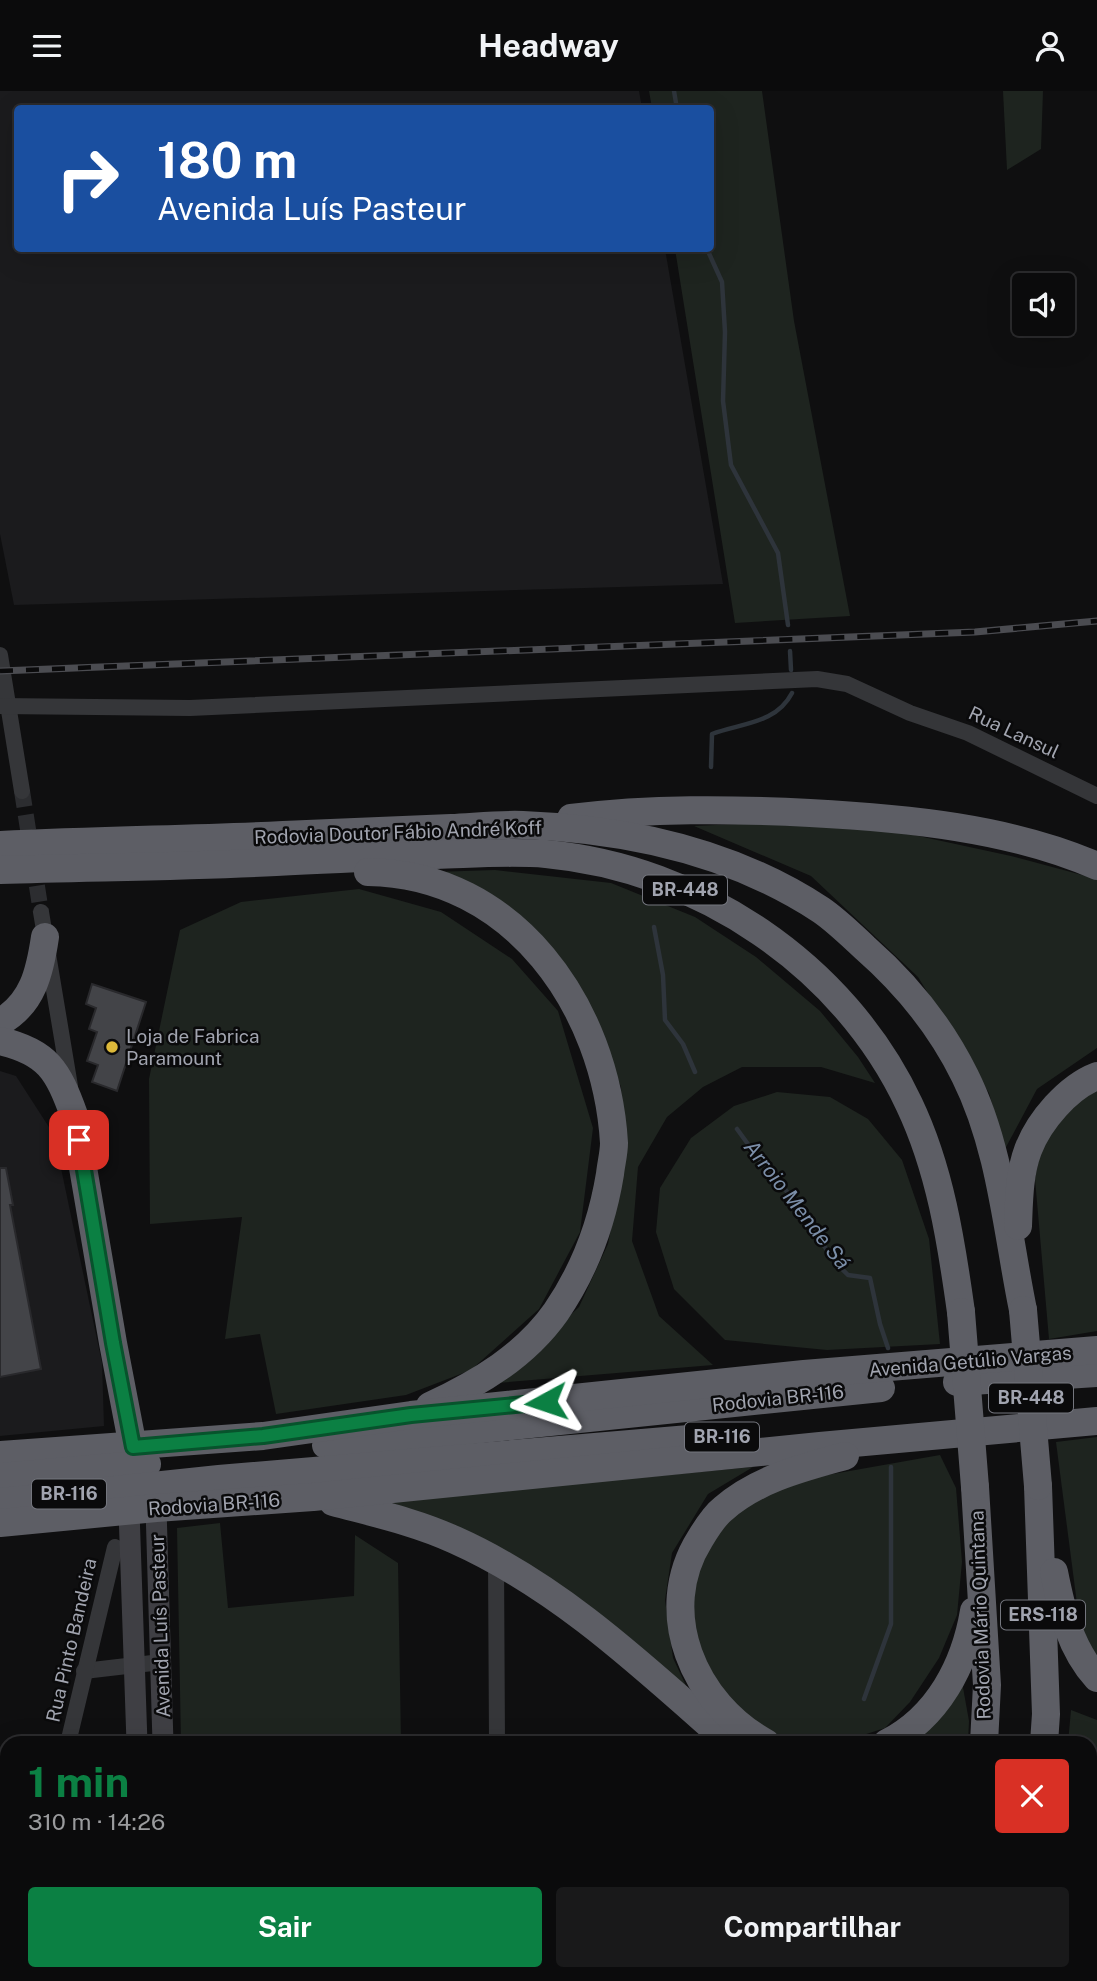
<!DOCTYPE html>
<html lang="pt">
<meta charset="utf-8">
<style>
body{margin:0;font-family:"Public Sans",sans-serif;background:#19191a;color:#f1f3f6;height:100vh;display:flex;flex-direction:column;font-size:26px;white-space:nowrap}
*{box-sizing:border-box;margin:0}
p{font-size:23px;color:#9a9b9d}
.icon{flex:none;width:38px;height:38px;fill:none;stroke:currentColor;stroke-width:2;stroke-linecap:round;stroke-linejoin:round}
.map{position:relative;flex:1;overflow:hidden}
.panel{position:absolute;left:0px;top:1645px;width:1097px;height:245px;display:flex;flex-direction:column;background:#0b0b0c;border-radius:21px 21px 0 0;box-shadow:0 7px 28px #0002,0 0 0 2px #2b2b2d}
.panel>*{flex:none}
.banner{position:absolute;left:14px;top:14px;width:700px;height:147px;border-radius:7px;box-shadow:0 7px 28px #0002,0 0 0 2px #2b2b2d;background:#1a4fa0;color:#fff;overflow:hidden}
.controls{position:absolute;left:1012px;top:182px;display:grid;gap:14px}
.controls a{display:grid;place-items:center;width:63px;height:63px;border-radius:7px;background:#0b0b0c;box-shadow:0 7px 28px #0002,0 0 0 2px #2b2b2d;font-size:35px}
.pin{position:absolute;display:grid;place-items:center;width:60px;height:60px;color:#fff;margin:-30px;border-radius:14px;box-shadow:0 4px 10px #0006}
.me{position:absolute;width:77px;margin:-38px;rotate:265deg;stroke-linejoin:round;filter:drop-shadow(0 0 5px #0008)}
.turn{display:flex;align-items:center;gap:24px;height:147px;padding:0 28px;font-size:32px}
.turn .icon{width:91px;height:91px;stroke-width:2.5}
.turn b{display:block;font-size:49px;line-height:60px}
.round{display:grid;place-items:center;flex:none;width:74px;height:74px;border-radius:7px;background:#19191a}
.overview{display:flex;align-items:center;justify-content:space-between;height:119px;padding:0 28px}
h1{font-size:42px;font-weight:700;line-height:52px;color:#0b8043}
.cta{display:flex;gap:14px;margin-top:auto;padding:14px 28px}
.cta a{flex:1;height:80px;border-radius:7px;background:#0b8043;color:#fff;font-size:28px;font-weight:700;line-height:80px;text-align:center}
.cta a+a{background:#19191a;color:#f1f3f6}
header{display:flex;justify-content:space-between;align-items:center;height:91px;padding:0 28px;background:#0b0b0c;font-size:32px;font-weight:700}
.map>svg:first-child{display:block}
</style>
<header><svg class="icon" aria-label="menu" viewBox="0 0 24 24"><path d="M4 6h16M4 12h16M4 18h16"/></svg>Headway<svg class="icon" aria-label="person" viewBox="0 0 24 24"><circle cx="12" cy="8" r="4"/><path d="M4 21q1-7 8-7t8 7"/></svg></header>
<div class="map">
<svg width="1097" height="1890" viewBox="0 0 1097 1890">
<rect width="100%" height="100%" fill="#0f0f10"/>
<g fill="#1b1b1d">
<path d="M 0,0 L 639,0 L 642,17 L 18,18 L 18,158 L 665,158 L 723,493 L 14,514 L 0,443 Z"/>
<path d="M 0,980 L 16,985 L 54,1044 L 102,1272 L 104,1335 L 0,1345 Z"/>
</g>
<g fill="#1e241f">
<path d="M 649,0 L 762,0 L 794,230 L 850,525 L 735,532 L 675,158 L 710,158 L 710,18 L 652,17 Z"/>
<path d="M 1003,0 L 1043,0 L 1041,58 L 1007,79 Z"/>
<path d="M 760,732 L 900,741 L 1011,765 L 1097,788 L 1097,957 L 1037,998 L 1005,1058 L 989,1002 L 918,886 L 811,785 L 694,735 Z"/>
<path d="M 495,779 L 611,792 L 695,826 L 756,866 L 820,920 L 858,966 L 875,992 L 821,976 L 742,976 L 703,996 L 667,1026 L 638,1076 L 632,1150 L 659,1225 L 713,1274 L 497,1292 L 579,1216 L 608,1153 L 623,1074 L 621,996 L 586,909 L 542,846 L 461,790 L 434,781 Z"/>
<path d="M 359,798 L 441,821 L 512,868 L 558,920 L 593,1037 L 580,1141 L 539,1218 L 471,1279 L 406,1304 L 276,1323 L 260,1243 L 225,1248 L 242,1126 L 150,1133 L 149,988 L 180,839 L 241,811 Z"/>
<path d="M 1097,994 L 1097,1240 L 1049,1248 L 1035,1088 L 1041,1056 L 1061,1019 Z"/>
<path d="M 777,1001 L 830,1006 L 868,1028 L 902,1069 L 929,1148 L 940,1253 L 827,1259 L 725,1249 L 674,1198 L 656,1141 L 660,1097 L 691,1047 L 734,1015 Z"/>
<path d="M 1097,1346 L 1097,1565 L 1090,1555 L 1079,1528 L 1056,1351 Z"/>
<path d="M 940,1364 L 956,1397 L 962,1471 L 957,1524 L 939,1567 L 910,1611 L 885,1637 L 857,1646 L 823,1652 L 782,1646 L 747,1628 L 718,1598 L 700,1566 L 690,1528 L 697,1479 L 711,1448 L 735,1420 L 793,1390 Z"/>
<path d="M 753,1376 L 708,1403 L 672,1462 L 665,1509 L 673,1567 L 689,1601 L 480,1446 L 387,1410 Z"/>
<path d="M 220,1432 L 228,1517 L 354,1505 L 355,1444 L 398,1472 L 401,1652 L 181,1652 L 177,1437 Z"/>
<path d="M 962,1591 L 969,1630 L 968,1652 L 905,1652 Z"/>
<path d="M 1071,1619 L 1097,1629 L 1097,1815 L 1090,1823 L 1090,1652 L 1068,1652 Z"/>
<path d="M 1013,1883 L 1042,1883 L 1036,1890 L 1010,1890 Z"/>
</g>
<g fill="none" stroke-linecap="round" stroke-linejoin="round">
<g stroke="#2e343b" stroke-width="4.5">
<path d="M 674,0 L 677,18"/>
<path d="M 707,158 L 722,191 L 725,241 L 723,310 L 731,374 L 778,462 L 788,534"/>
<path d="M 790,560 L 791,579"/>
<path d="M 711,676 L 712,643 C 741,632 776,633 792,602"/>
<path d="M 654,836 L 663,884 L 665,929 L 683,953 L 695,981"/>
<path d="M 737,1038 L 761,1071 L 789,1103 L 835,1171 L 848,1184 L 870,1187 L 880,1233 L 888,1257"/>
<path d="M 864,1608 L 891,1533 L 891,1376"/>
<path d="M 844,1890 L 845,1883"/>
</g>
</g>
<g fill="#434448" stroke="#29292c" stroke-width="2">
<path d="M 92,893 L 146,911 L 117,1000 L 92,991 L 98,974 L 87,970 L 97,941 L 89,938 L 96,917 L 86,913 Z"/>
<path d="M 0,1077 L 6,1077 L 13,1114 L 10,1114 L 41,1278 L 0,1286 Z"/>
</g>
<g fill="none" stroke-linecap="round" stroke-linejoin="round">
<path stroke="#2c2d30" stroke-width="16" stroke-dasharray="16 8" stroke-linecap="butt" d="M 22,700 L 41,821"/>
<g stroke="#353639" stroke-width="16">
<path d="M 0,564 L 22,700"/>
<path d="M 0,615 L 190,617 L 817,588 L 847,593 L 910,622 L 968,642 L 1097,705"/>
<path d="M 41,821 L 70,995"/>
<path d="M 496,1469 L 497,1652"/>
<path d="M 84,1580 L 161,1571"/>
<path d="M 68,1652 L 115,1456"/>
<path d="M 498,1883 L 498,1890"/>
<path d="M 12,1890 L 14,1883"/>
</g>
<g stroke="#3f3f44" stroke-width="21">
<path d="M 156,1417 L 163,1652"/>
<path d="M 129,1420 L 137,1652"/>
<path d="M 144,1883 L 144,1890"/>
<path d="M 170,1883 L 170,1890"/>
</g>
<g stroke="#5d5e65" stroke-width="28">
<path d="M 571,727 C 651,717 730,718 810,722 C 905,727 1010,737 1097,775"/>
<path d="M 0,754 C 102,749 205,748 307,743 C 355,741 403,739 451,737 C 474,736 499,733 523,734 C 627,738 733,761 821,819 C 837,830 851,844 865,857 C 906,893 941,936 965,985 C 1001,1057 1007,1141 1023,1219"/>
<path d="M 0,779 C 92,776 184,776 276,771 C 329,768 383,766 436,764 C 472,763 510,760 546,763 C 699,777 844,874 909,1013 C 940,1078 951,1149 961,1221"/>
<path d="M 368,781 C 514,783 606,916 614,1052 C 614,1062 611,1073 610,1083 C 602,1132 584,1180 556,1221 C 525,1265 479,1292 430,1315"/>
<path d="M 0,931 C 33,913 40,880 45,846"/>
<path d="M 0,950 C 48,961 58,980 74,1024 L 113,1252 L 133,1356"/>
<path d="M 1018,1135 C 1019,1110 1019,1083 1028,1059 C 1039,1030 1068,996 1097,985"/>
<path d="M 957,1291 L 1097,1282"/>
<path d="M 326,1354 L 881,1297"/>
<path d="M 0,1364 L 263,1345 L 411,1324 L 804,1283 L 1097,1259"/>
<path d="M 0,1386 L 147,1373"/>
<path d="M 1038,1395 L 1046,1623 L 1044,1652"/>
<path d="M 975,1396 L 987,1594 L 984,1652"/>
<path d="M 0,1411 L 219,1388 L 701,1347"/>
<path d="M 333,1411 C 374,1422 416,1431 455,1449 C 560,1496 645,1577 730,1652"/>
<path d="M 0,1432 L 156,1417 L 313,1406 L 820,1355 L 1097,1330"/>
<path d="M 1054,1481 C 1062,1521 1070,1557 1097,1587"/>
<path d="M 766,1652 C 694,1613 654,1521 700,1448 C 706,1438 714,1425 723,1418 C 757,1388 802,1377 845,1365"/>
<path d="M 887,1652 C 938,1626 965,1574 974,1520"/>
<path d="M 1090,1845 L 1097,1837"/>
<path d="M 895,1883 L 897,1890"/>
<path d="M 948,1890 L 950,1883"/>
<path d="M 993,1890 L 995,1883"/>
<path d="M 1056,1890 L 1061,1883"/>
</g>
<defs>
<path id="rail" d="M 0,580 L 975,541 L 1097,530"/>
</defs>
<use href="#rail" stroke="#4b4c51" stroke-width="7"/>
<use href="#rail" stroke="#0a0a0b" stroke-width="4.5" stroke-dasharray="13" stroke-linecap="butt"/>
<g stroke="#5d5e65" stroke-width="28">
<path d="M 1023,1219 L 1038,1395"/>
<path d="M 961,1221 L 975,1396"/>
</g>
</g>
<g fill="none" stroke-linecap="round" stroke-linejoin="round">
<defs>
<path id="route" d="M 79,1049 L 113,1252 L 133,1356 L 263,1345 L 411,1324 L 546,1311"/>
</defs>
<use href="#route" stroke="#07532c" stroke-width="18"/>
<use href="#route" stroke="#0b8043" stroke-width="12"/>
</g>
<circle fill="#ddb93a" stroke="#0a0a0b" stroke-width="2.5" cx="112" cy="956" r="7"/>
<g text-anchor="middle" stroke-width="5" stroke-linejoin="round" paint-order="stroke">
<g fill="#0a0a0b" stroke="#74767e" stroke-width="2">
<rect x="643" y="784.5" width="84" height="29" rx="5"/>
<rect x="989" y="1292.5" width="84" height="29" rx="5"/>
<rect x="685" y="1331.5" width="74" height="29" rx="5"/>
<rect x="32" y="1388.5" width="74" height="29" rx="5"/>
<rect x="1001" y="1509.5" width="84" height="29" rx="5"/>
</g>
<g font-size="18" font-weight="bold" fill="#a1a4af">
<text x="685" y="805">BR-448</text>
<text x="1031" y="1313">BR-448</text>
<text x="722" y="1352">BR-116</text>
<text x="69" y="1409">BR-116</text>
<text x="1043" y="1530">ERS-118</text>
</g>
<g font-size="19" fill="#a1a4af" stroke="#0a0a0b">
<text transform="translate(1014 641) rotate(25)" y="7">Rua Lansul</text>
<text transform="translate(398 741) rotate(-2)" y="7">Rodovia Doutor Fábio André Koff</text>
<text transform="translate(970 1270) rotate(-5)" y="7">Avenida Getúlio Vargas</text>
<text transform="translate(778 1307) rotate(-6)" y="7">Rodovia BR-116</text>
<text transform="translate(214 1413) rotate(-4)" y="7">Rodovia BR-116</text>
<text transform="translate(980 1524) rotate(-92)" y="7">Rodovia Mário Quintana</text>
<text transform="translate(160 1535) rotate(-92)" y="7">Avenida Luís Pasteur</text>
<text transform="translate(71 1549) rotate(-77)" y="7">Rua Pinto Bandeira</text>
</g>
<g font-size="19" fill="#a1a4af" stroke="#0a0a0b" text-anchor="start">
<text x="126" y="952">Loja de Fabrica<tspan x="126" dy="22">Paramount</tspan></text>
</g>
<g font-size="21" font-style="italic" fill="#7b8ea8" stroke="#0a0a0b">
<text transform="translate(797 1114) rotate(52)" y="7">Arroio Mende Sá</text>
</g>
</g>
</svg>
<div class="controls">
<a><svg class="icon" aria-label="sound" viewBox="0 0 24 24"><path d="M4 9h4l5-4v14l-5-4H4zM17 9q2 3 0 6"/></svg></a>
</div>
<div class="pin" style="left:79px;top:1049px;background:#d93025"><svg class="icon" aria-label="arrive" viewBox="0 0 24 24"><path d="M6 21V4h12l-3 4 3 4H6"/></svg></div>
<svg class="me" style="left:546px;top:1311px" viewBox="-20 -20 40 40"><path d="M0-17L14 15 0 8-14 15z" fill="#0b8043" stroke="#fff" stroke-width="4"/></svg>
<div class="banner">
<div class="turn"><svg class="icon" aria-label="right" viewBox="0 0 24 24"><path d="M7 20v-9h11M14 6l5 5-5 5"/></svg><div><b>180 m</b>Avenida Luís Pasteur</div></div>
</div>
<section class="panel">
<div class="overview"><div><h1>1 min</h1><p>310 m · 14:26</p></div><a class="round" style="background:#d93025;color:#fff"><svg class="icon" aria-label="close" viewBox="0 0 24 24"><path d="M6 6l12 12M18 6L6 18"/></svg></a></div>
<div class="cta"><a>Sair</a><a>Compartilhar</a></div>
</section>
</div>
